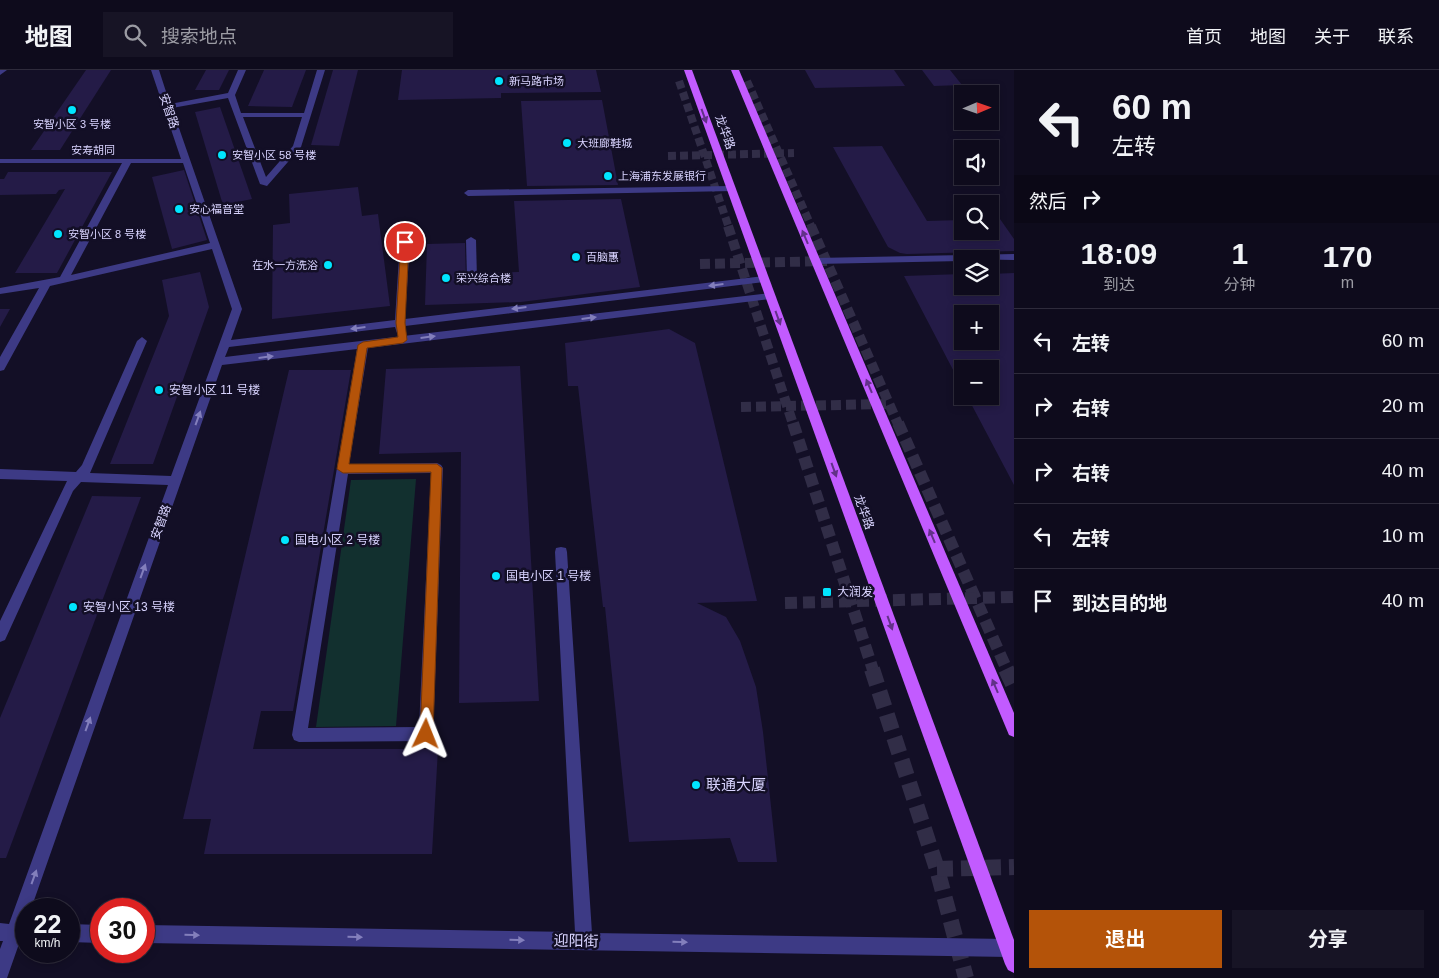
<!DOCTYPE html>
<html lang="zh">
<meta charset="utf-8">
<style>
body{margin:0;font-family:Arial,"Noto Sans SC",sans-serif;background:#171425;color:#f1f3f6;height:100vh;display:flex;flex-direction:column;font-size:19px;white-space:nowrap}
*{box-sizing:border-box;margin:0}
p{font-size:16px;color:#9b9ba3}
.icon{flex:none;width:28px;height:28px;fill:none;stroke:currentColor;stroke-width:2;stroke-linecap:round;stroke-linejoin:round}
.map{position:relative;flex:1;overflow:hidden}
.side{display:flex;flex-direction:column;background:#0e0b1c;width:425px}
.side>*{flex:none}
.hud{background:#0e0b1c;color:#f1f3f6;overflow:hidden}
.needle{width:32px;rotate:88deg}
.controls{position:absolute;left:954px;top:15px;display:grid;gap:10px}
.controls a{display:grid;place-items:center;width:45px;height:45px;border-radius:0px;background:#0e0b1c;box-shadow:0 2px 8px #0003,0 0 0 1px #2e2b3b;font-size:25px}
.speed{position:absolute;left:15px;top:828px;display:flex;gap:10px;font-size:25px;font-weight:700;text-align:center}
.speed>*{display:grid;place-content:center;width:65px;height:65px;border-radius:50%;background:#0e0b1c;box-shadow:0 2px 8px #0003,0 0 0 1px #2e2b3b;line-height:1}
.speed small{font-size:12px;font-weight:400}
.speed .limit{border:8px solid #d22;background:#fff;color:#111}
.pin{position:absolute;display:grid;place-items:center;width:42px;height:42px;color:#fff;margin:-21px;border:2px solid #fff;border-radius:50%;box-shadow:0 1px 5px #0007}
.me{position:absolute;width:55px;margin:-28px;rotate:2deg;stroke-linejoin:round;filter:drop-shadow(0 0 4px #0008)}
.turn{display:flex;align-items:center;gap:18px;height:105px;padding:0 15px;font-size:22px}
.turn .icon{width:65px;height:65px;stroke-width:2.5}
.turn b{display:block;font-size:35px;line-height:42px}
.then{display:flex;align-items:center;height:48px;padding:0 15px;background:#0003;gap:10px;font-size:19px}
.eta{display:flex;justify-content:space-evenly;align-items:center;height:85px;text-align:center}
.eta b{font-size:30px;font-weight:700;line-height:35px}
.primary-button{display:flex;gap:10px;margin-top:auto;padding:10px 15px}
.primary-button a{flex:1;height:58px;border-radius:0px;background:#b45309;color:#fff;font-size:20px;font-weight:700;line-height:58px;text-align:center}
.primary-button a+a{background:#171425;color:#f1f3f6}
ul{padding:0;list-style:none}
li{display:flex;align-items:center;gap:15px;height:65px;padding:0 15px;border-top:1px solid #2e2b3b}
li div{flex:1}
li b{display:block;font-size:19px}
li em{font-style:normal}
header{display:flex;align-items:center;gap:30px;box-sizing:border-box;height:70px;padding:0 25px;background:#0e0b1c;border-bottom:1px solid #2e2b3b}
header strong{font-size:24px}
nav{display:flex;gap:28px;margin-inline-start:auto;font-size:18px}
.search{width:350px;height:45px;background:#171425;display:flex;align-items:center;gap:12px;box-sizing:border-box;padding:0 18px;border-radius:0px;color:#9b9ba3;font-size:19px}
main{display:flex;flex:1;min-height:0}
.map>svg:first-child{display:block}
</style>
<header>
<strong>地图</strong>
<div class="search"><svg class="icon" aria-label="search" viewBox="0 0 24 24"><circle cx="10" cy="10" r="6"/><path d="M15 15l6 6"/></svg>搜索地点</div>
<nav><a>首页</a><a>地图</a><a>关于</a><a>联系</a></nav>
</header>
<main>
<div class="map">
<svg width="1014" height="908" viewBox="0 0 1014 908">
<rect width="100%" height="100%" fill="#130f26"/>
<path fill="#12302f" d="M 416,409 L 396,656 L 316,657 L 351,410 Z"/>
<g fill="#241b47" fill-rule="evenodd">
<path d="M 86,0 L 111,0 L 60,80 L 31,80 Z"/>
<path d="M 206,0 L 229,0 L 219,20 L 195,20 Z"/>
<path d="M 264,0 L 306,0 L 292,37 L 248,36 Z"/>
<path d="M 333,0 L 358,0 L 339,76 L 311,75 Z"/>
<path d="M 402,0 L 596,0 L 601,22 L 501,23 L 501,28 L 398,30 Z"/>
<path d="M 805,0 L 894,0 L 905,16 L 815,18 Z"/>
<path d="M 922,0 L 950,0 L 962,15 L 934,16 Z"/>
<path d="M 602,30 L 618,115 L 527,116 L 521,31 Z"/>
<path d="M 220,37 L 252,129 L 223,135 L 195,42 Z"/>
<path d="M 882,76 L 927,151 L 962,150 L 962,161 L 990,161 L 990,149 L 1000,149 L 1014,169 L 1014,181 L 907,184 L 900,183 L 888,177 L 833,77 Z"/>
<path d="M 184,100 L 207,170 L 172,179 L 152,107 Z"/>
<path d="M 8,102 L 112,102 L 57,203 L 15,203 L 65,119 L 59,120 L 56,124 L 0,125 L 0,109 L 4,109 Z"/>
<path d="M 358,117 L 362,146 L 378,144 L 390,236 L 272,249 L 273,155 L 290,153 L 289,124 Z"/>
<path d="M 621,129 L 640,217 L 521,232 L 425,235 L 427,174 L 465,173 L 466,212 L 479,212 L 479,203 L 519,202 L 514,131 Z"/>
<path d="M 200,202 L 209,237 L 153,394 L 110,394 L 169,246 L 162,210 Z"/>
<path d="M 1014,203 L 1014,415 L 967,326 L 990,326 L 990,299 L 962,299 L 962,317 L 904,206 L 962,204 L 962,216 L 990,216 L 990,204 ZM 962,244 L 990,244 L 990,271 L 962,271 Z"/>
<path d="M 0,239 L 10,239 L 0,257 Z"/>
<path d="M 669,259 L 695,273 L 757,531 L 697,533 L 726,547 L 740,571 L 756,617 L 763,662 L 777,792 L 738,792 L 730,768 L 629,772 L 605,537 L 603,537 L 578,316 L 568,316 L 565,273 Z"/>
<path d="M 520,296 L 539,631 L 459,633 L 461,382 L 379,384 L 386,299 Z"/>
<path d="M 289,300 L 351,300 L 293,641 L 261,641 L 253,679 L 438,679 L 432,784 L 204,784 L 211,749 L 183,749 Z"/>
<path d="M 92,426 L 141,427 L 6,788 L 0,788 L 0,648 Z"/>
</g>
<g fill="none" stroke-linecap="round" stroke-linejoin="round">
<g stroke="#312d47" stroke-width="8" stroke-dasharray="8 4" stroke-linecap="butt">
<path d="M 679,11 L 729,158"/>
<path d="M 747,11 L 812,158"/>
<path d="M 668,86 L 794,83"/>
</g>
<g stroke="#312d47" stroke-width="10" stroke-dasharray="10 5" stroke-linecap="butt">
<path d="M 728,156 L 793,354"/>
<path d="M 811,156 L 898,354"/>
<path d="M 700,194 L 827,191"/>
<path d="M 741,337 L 886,334"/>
</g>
<g stroke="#312d47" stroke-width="12" stroke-dasharray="12 6" stroke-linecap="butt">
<path d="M 793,353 L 873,600"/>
<path d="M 898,353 L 1007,600"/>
<path d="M 785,533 L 1013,527"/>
</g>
<g stroke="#312d47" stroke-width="16" stroke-dasharray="16 8" stroke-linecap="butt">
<path d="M 872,599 L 937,799 L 966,908"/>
<path d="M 1006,599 L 1014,616"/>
<path d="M 937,799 L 1014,797"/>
</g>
<g fill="#3d3a85" fill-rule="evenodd">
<path d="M 0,0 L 7,0 L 0,5 Z"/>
<path d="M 151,0 L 159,0 L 170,34 L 228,23 L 238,0 L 246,0 L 235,25 L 241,43 L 304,43 L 317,0 L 325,0 L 301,77 L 267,116 L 260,114 L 228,28 L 172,38 L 242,239 L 231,270 L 395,250 L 400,171 L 405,168 L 410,171 L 405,249 L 764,206 L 769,209 L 764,212 L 405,256 L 406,261 L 401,264 L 397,263 L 395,257 L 229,277 L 225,287 L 770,223 L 775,226 L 770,229 L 368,278 L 349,394 L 437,393 L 441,395 L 443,398 L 433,664 L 431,669 L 426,671 L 299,672 L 294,670 L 292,665 L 357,279 L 222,295 L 31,839 L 26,839 L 26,872 L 20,871 L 7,908 L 0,908 L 0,879 L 3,871 L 0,871 L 0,853 L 9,854 L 168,415 L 81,412 L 73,421 L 5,570 L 0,572 L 0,551 L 67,411 L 0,409 L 0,399 L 76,402 L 82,395 L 137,271 L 142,267 L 147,271 L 90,403 L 171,406 L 232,239 L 212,179 L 50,216 L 4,300 L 0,301 L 0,287 L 39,218 L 0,224 L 0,218 L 60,207 L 122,93 L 0,93 L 0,89 L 181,89 ZM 243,47 L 302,47 L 293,76 L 266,107 ZM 131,93 L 183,93 L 210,173 L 71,205 ZM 431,403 L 419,657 L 308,658 L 348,404 Z"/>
<path d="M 731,116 L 734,117 L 734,121 L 468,126 L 464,123 L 468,120 Z"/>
<path d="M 471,167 L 476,170 L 477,209 L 472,212 L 467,209 L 466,170 Z"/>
<path d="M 1014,184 L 1014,190 L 962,189 L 962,191 L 816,194 L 811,191 L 816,188 Z"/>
<path d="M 561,477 L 566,478 L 567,482 L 592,863 L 1009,869 L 1014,871 L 1014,885 L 1009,887 L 144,873 L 144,855 L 575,862 L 555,482 L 556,478 Z"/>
<path d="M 69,854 L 101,855 L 101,873 L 69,872 Z"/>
</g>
<g fill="#c25bff" fill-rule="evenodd">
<path d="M 684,0 L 692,0 L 1014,870 L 1014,903 L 1008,900 L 1005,894 Z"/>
<path d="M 731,0 L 739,0 L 1014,643 L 1014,667 L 1009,665 Z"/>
</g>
</g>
<defs><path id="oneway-solid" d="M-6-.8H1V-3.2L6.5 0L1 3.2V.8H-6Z" transform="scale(1.25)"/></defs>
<g fill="#623188">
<use href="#oneway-solid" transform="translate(704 46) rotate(70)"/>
<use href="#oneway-solid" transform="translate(805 167) rotate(-113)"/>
<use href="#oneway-solid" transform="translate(778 248) rotate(70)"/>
<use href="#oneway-solid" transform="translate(869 316) rotate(-113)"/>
<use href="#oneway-solid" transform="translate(834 400) rotate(70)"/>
<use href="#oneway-solid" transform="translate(932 466) rotate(-113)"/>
<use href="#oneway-solid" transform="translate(890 553) rotate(70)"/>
<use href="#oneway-solid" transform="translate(995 616) rotate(-113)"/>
</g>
<g fill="#837fbc">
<use href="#oneway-solid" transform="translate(716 215) rotate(173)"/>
<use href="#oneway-solid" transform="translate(519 238) rotate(173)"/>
<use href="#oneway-solid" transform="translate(589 248) rotate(-7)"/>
<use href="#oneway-solid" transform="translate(358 258) rotate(173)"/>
<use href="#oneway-solid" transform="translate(428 267) rotate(-7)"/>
<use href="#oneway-solid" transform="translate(266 287) rotate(-7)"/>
<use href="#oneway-solid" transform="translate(198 348) rotate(-70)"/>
<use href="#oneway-solid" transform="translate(143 501) rotate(-70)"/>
<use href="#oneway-solid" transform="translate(88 654) rotate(-70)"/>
<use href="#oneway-solid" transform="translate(34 807) rotate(-70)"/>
<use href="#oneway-solid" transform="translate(192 865) rotate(1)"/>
<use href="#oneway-solid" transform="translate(355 867) rotate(1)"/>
<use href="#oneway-solid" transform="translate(517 870) rotate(1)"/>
<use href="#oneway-solid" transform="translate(680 872) rotate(1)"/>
</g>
<path fill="#b45309" stroke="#753606" d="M 405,169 L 409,172 L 405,253 L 407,270 L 403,273 L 367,278 L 349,394 L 437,394 L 442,398 L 433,664 L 431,669 L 426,671 L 422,669 L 420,664 L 431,402 L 343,403 L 337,399 L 358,275 L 363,272 L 398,267 L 396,253 L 401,172 Z"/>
<g fill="#00e5ff" stroke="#130f26" stroke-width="2">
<circle cx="499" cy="11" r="5"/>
<circle cx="72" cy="40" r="5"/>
<circle cx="567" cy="73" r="5"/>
<circle cx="222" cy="85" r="5"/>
<circle cx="608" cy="106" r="5"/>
<circle cx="179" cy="139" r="5"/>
<circle cx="58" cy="164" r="5"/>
<circle cx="576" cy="187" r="5"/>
<circle cx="328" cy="195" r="5"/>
<circle cx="446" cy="208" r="5"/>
<circle cx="159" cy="320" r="5"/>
<circle cx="285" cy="470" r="5"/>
<circle cx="496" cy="506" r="5"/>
<rect x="822" y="517" width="10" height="10" rx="2.5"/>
<circle cx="73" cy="537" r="5"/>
<circle cx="696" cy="715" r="5"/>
</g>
<g text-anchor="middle" stroke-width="5" stroke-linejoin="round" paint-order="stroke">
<g font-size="11" fill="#d9d4ff" stroke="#130f26" text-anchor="start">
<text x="509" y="15">新马路市场</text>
<text x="72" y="58" text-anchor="middle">安智小区 3 号楼</text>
<text x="577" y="77">大班廊鞋城</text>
<text x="232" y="89">安智小区 58 号楼</text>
<text x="618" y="110">上海浦东发展银行</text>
<text x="189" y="143">安心福音堂</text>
<text x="68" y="168">安智小区 8 号楼</text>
<text x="586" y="191">百脑惠</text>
<text x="318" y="199" text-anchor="end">在水一方洗浴</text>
<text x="456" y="212">荣兴综合楼</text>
</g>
<g font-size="11" fill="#d9d4ff" stroke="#130f26">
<text x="93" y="84">安寿胡同</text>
</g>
<g font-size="12" fill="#d9d4ff" stroke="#130f26">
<text transform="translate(169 41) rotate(71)" y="4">安智路</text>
<text transform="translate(725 62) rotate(70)" y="4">龙华路</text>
<text transform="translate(864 442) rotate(70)" y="4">龙华路</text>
<text transform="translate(161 452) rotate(-70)" y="4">安智路</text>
</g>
<g font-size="12" fill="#d9d4ff" stroke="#130f26" text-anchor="start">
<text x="169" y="324">安智小区 11 号楼</text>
<text x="295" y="474">国电小区 2 号楼</text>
<text x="506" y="510">国电小区 1 号楼</text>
<text x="837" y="526">大润发</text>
<text x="83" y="541">安智小区 13 号楼</text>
</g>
<g font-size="15" fill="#d9d4ff" stroke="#130f26" text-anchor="start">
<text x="706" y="720">联通大厦</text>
</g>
<g font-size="15" fill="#d9d4ff" stroke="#130f26">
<text transform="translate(576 871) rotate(1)" y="5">迎阳街</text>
</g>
</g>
</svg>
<div class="controls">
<a><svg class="needle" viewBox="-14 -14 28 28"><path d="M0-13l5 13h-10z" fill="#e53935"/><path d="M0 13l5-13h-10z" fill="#9b9ba3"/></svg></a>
<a><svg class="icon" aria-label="sound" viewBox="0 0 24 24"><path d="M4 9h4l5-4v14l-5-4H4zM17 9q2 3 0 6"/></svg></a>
<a><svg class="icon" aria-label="search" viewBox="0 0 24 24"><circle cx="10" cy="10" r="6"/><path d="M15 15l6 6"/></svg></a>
<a><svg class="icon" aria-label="layers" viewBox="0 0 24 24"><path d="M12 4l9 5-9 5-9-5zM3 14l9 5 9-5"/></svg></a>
<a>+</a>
<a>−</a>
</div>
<div class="speed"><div>22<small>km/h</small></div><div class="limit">30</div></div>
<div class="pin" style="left:405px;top:172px;background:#d93025"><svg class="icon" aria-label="arrive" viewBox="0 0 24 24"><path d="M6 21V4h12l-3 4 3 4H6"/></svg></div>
<svg class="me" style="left:426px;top:664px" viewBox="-20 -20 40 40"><path d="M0-17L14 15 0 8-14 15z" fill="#b45309" stroke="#fff" stroke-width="4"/></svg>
</div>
<section class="side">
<div class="hud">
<div class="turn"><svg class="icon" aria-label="left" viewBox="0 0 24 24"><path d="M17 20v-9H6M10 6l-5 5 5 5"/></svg><div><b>60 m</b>左转</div></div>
<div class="then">然后<svg class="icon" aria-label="right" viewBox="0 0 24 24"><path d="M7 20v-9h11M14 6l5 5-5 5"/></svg></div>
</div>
<div class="eta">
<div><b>18:09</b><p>到达</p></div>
<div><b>1</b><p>分钟</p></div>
<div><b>170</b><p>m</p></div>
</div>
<ul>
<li><svg class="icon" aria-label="left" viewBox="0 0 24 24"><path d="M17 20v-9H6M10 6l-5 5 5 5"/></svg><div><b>左转</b></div><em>60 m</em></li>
<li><svg class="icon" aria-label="right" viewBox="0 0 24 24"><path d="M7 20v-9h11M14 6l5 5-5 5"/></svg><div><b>右转</b></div><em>20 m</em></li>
<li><svg class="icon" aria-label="right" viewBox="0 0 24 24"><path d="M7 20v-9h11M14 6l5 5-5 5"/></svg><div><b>右转</b></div><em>40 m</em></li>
<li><svg class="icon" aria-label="left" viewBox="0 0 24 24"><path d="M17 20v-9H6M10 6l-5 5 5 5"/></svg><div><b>左转</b></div><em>10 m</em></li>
<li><svg class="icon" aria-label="arrive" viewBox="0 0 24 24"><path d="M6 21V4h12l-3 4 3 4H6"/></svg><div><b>到达目的地</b></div><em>40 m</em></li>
</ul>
<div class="primary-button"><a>退出</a><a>分享</a></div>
</section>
</main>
